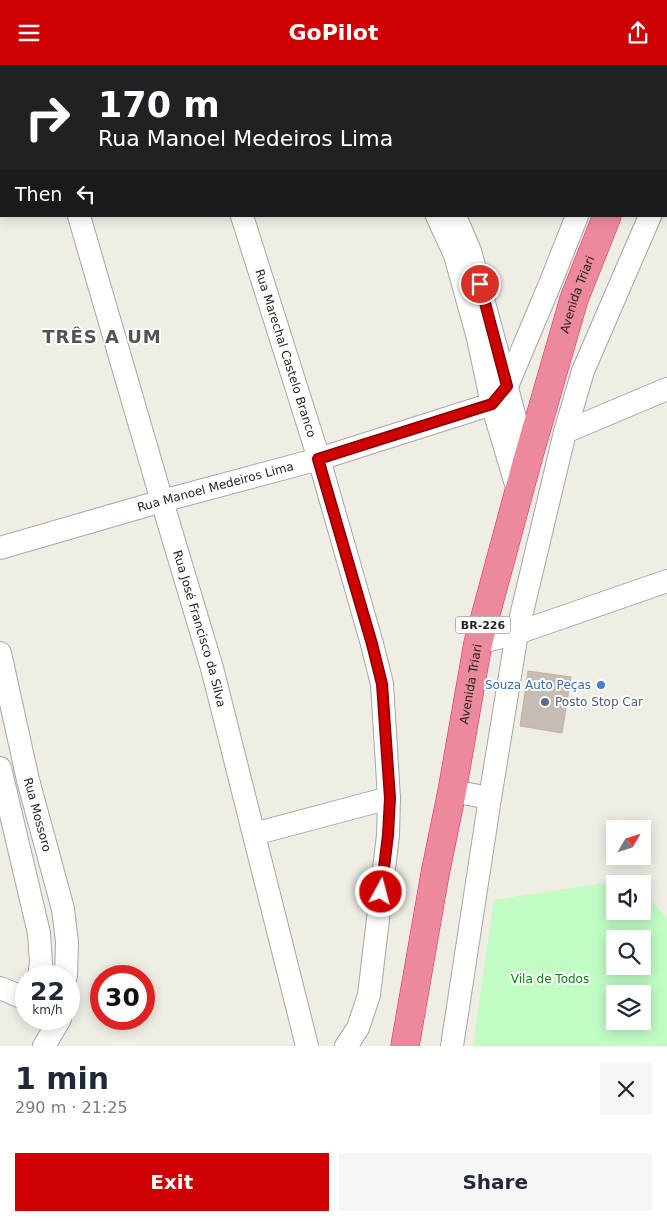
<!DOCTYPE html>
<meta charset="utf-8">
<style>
body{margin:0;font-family:"DejaVu Sans",sans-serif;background:#f6f6f7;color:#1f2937;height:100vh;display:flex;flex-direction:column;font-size:19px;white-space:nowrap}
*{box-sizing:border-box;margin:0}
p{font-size:16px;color:#747a83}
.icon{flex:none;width:28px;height:28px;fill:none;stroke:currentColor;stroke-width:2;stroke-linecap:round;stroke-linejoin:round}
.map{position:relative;height:981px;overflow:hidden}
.sheet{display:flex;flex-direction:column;background:#fff;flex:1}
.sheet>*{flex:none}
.hud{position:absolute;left:0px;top:0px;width:668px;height:152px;box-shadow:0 2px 12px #0003;background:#202124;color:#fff;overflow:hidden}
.needle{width:32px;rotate:52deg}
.fabs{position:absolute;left:606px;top:755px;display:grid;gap:10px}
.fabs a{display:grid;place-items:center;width:45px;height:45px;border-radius:0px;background:#fff;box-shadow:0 2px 12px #0003;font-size:25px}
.speed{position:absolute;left:15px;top:900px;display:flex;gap:10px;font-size:25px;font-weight:700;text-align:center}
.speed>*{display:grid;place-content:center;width:65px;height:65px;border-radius:50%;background:#fff;box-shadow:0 2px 12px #0003;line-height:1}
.speed small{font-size:12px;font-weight:400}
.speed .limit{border:8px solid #d22;background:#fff;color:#111}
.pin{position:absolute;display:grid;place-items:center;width:42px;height:42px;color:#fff;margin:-21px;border:2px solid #fff;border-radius:50%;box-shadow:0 1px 5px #0007}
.me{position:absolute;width:55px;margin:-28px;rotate:7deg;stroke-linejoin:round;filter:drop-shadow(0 0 4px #0008)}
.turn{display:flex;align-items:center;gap:18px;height:105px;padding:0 15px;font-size:22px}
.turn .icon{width:65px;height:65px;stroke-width:2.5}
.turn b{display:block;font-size:35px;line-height:42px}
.then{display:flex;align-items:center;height:48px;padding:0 15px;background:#0003;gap:10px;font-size:19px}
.round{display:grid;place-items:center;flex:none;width:52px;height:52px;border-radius:0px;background:#f6f6f7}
.head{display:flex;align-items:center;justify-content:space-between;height:85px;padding:0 15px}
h1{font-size:30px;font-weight:700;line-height:38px}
.action{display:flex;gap:10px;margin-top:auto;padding:10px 15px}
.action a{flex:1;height:58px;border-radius:0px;background:#ce0002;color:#fff;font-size:20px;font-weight:700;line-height:58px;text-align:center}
.action a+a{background:#f6f6f7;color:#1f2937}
header{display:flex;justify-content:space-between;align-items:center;height:65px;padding:0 15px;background:#ce0002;color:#fff;font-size:22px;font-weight:700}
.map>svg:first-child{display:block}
</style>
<header><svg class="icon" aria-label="menu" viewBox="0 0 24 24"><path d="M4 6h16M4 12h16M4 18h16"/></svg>GoPilot<svg class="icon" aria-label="share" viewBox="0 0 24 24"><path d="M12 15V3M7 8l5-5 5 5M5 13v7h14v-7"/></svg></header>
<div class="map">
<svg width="667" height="981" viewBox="0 0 667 981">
<rect width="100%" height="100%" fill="#f0ede5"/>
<path fill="#c0fcc4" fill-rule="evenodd" d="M 631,814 L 635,819 L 615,819 L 615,846 L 642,846 L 643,827 L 667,853 L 667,981 L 473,981 L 494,835 ZM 615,874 L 642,874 L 642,901 L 615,901 ZM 615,929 L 642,929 L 642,956 L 615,956 Z"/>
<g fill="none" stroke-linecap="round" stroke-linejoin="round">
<path stroke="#a3d3e0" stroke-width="19" d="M 0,24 L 1,23"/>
</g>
<path fill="#c6bcb4" stroke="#c3b3a6" d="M 528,606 L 571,612 L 562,668 L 520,661 Z"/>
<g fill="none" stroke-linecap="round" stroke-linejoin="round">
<defs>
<g id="minor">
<path d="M 23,0 L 24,1"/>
<path d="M 194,0 L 195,1"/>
<path d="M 576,0 L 576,1"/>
<path d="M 371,1 L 373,0"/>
<path d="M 632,1 L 632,0"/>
<path d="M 666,113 L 667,111"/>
<path d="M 0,134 L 1,134"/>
<path d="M 666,139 L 667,140"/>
<path id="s1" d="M 79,151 L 162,436 L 212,603 L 307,981"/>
<path id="s2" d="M 242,151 L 319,394 L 372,579 L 382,619 L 389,733 L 388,770 L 369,930 L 358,963 L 346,981"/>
<path d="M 437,151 L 455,190 L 478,273 L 492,339 L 519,429"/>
<path d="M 455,151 L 470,186 L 527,397"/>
<path d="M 565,367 L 667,324"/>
<path id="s3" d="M 0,483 L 162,436 L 319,394 L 492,339 L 507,321 L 550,219 L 577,151"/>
<path d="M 478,578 L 517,568 L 667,516"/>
<path id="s4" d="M 0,588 L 28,715 L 63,844 L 67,877 L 66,911"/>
<path d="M 0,703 L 39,868 L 41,898 L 39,911"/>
<path d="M 452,726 L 490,733"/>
<path d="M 254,769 L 389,733"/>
<path d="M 0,923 L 26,934"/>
<path d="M 44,981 L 60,954"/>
<path d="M 452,981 L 490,733 L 517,568 L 565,367 L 583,306 L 650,151"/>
</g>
<g id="highway">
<path d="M 663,1 L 663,0"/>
<path id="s5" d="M 405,981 L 435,809 L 452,726 L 478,578 L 527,397 L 574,234 L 607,151"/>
</g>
</defs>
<use href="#minor" stroke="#a6a6a6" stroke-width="24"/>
<use href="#highway" stroke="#e51c63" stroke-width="29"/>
<use href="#minor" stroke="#fff" stroke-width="22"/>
<use href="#highway" stroke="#ec899c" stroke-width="28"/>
</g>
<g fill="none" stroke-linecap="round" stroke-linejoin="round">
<defs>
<path id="route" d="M 381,827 L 388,770 L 390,733 L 382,619 L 372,579 L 318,394 L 492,339 L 507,321 L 480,219"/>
</defs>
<use href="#route" stroke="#860001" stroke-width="12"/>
<use href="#route" stroke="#ce0002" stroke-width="9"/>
</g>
<circle fill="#3f7fe0" stroke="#fff" stroke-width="2" cx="601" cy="620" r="5"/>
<circle fill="#5c6f8a" stroke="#fff" stroke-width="2" cx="545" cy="637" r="5"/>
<g text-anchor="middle" stroke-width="4" stroke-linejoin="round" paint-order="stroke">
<rect fill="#fff" stroke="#626262" stroke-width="1" x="455.5" y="551.5" width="55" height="17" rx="4"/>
<g font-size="11" font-weight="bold" fill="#1f1f1f">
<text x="483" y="564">BR-226</text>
</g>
<g font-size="12" fill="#1f1f1f" stroke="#fff">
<text dy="4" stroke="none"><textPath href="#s5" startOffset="772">Avenida Triari</textPath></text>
<text dy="4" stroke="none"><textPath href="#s2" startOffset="144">Rua Marechal Castelo Branco</textPath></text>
<text dy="4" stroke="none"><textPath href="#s3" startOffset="224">Rua Manoel Medeiros Lima</textPath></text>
<text dy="4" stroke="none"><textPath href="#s1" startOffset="430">Rua José Francisco da Silva</textPath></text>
<text dy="4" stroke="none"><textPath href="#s5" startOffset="368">Avenida Triari</textPath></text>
<text dy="4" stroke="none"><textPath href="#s4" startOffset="166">Rua Mossoro</textPath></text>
</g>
<g font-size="12" fill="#366cbe" stroke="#fff" text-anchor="end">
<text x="591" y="624">Souza Auto Peças</text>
</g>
<g font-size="12" fill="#4e5e75" stroke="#fff" text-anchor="start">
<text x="555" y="641">Posto Stop Car</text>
</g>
<g font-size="12" fill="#06850f" stroke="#fff">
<text x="550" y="918">Vila de Todos</text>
</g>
<g font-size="18" font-weight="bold" letter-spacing="1" fill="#525252" stroke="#fff">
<text x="102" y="278">TRÊS A UM</text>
</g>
</g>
</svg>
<div class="fabs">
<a><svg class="needle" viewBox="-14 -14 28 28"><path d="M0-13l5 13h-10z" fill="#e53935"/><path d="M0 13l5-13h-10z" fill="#747a83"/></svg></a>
<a><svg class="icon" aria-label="sound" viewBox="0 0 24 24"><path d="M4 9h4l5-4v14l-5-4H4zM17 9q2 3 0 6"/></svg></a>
<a><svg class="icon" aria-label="search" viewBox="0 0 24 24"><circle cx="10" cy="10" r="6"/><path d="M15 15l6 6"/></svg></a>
<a><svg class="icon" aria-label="layers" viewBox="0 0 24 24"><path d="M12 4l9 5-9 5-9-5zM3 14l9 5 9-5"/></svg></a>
</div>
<div class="speed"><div>22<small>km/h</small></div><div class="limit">30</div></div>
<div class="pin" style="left:480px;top:219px;background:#d93025"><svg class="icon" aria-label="arrive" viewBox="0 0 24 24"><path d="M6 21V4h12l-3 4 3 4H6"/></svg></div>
<svg class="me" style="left:381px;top:827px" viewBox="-20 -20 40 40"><circle r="17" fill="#ce0002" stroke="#fff" stroke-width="3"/><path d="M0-11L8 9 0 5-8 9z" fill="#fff"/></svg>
<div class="hud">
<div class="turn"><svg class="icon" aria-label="right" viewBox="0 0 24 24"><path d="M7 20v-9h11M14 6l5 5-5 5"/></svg><div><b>170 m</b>Rua Manoel Medeiros Lima</div></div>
<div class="then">Then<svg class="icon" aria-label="left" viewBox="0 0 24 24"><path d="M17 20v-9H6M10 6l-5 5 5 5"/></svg></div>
</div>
</div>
<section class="sheet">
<div class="head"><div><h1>1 min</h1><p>290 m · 21:25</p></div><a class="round"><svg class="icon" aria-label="close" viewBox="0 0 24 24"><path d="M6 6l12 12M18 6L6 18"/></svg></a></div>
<div class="action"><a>Exit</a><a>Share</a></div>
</section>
